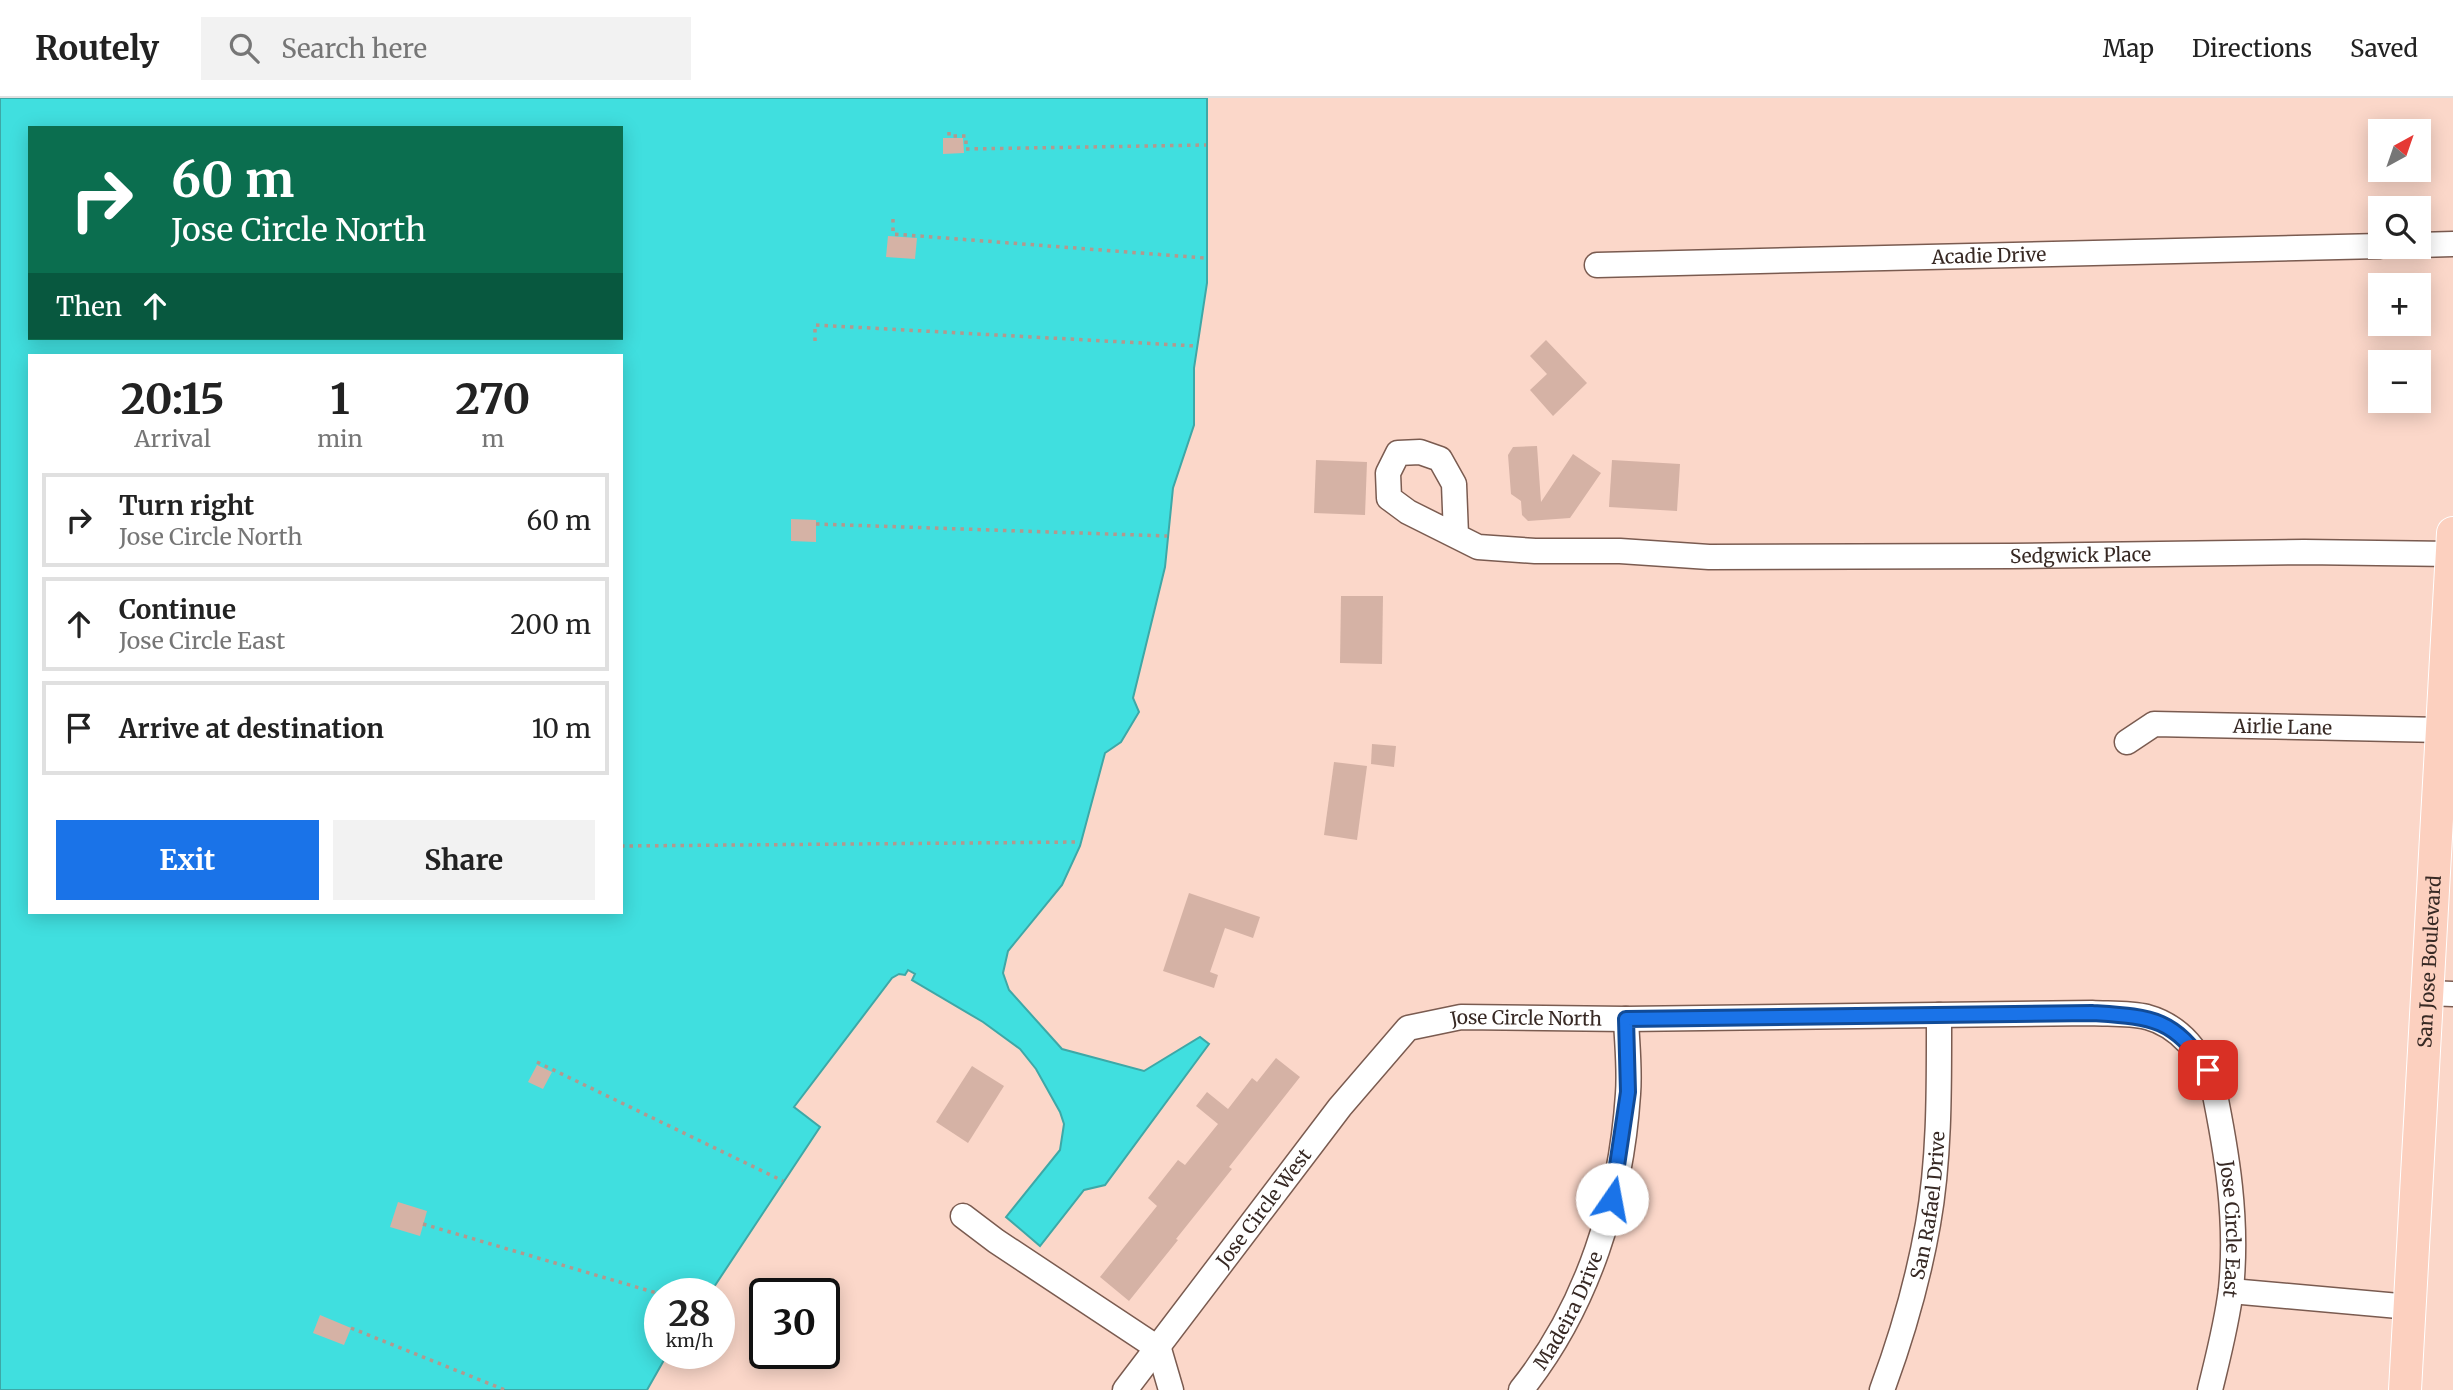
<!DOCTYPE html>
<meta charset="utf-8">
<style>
body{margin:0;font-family:Merriweather,serif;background:#f2f2f2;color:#222;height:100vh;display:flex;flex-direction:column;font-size:26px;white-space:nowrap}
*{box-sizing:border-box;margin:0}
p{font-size:23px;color:#767676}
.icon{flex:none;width:38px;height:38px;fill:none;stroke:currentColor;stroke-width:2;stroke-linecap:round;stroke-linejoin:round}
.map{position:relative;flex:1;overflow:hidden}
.details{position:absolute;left:28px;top:256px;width:595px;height:560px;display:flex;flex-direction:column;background:#fff;border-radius:0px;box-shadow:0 4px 18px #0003}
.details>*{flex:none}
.guide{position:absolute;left:28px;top:28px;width:595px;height:214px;border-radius:0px;box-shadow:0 4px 18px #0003;background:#0b6e4f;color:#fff;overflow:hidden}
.needle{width:46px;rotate:40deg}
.fabs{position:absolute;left:2368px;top:21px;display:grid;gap:14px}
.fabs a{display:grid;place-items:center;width:63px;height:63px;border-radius:0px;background:#fff;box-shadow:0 4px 18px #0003;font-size:35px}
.speed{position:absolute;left:644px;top:1180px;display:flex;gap:14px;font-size:35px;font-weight:700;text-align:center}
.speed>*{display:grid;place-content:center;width:91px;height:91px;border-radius:50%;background:#fff;box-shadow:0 4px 18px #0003;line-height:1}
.speed small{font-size:18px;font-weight:400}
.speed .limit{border:4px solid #111;border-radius:10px;background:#fff;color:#111}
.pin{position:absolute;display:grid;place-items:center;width:60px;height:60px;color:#fff;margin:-30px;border-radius:14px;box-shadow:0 4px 10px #0006}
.me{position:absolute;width:77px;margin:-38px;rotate:12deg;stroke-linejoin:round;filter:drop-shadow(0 0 5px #0008)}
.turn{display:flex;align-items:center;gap:24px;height:147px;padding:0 28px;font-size:32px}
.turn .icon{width:91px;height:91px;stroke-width:2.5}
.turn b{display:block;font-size:49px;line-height:60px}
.then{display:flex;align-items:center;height:66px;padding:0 28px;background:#0003;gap:14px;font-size:26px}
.eta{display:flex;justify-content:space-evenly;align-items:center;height:119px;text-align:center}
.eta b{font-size:42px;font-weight:700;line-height:49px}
.button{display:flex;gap:14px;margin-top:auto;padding:14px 28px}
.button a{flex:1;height:80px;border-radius:0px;background:#1a73e8;color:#fff;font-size:28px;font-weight:700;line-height:80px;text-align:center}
.button a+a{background:#f2f2f2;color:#222}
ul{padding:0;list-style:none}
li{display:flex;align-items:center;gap:21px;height:94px;margin:0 14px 10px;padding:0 14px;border:4px solid #e0e0e0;border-radius:0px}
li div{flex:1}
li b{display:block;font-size:26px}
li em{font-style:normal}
header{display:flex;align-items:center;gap:42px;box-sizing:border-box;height:98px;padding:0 35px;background:#fff;border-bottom:2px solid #e0e0e0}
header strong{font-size:33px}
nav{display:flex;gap:38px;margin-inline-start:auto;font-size:24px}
.search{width:490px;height:63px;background:#f2f2f2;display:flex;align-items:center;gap:18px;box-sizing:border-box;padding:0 24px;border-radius:0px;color:#767676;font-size:26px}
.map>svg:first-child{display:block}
</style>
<header>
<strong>Routely</strong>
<div class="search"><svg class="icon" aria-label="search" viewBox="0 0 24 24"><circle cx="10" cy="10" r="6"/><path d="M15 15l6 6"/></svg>Search here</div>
<nav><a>Map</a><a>Directions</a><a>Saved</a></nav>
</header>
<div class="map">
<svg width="2453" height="1292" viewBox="0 0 2453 1292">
<rect width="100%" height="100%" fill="#fbd7c9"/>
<path fill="#40dfdf" stroke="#3da8a7" stroke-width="2" fill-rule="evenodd" d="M 0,0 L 1207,0 L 1207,185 L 1194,270 L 1194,327 L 1173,390 L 1165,469 L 1133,600 L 1139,614 L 1121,644 L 1105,655 L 1080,748 L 1062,787 L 1008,853 L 1003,875 L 1009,892 L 1062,951 L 1144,973 L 1200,939 L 1209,946 L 1105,1087 L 1084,1092 L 1040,1148 L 1006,1119 L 1060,1052 L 1064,1026 L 1060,1014 L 1036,971 L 1020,951 L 983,924 L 912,882 L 915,876 L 908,872 L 905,877 L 899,876 L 892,880 L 794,1009 L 820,1029 L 710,1195 L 660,1195 L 660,1255 L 668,1255 L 647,1292 L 0,1292 ZM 30,30 L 621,30 L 621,240 L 30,240 ZM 30,257 L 621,257 L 621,814 L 30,814 Z"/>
<g fill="#d5b2a5">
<path d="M 943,40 L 963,40 L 964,55 L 943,56 Z"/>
<path d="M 888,138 L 917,140 L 915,161 L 886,159 Z"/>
<path d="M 1546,242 L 1587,285 L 1553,318 L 1530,292 L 1547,276 L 1530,258 Z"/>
<path d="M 1537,348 L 1541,404 L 1573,356 L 1601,375 L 1570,420 L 1528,423 L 1522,417 L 1521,403 L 1511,396 L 1508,357 L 1513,349 Z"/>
<path d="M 1316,362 L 1367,364 L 1365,417 L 1314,415 Z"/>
<path d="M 1612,362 L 1680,366 L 1677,413 L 1609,409 Z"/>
<path d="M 791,421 L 816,422 L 816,444 L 791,443 Z"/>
<path d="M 1341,498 L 1383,498 L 1382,566 L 1340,565 Z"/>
<path d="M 1372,646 L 1396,648 L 1394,669 L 1371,666 Z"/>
<path d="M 1334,664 L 1367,668 L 1357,742 L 1324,737 Z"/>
<path d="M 1189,795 L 1260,819 L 1253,840 L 1225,830 L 1210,874 L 1218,877 L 1214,890 L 1163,873 Z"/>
<path d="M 1276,960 L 1300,979 L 1229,1069 L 1232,1071 L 1176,1141 L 1178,1142 L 1129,1203 L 1100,1179 L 1157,1108 L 1148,1100 L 1178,1062 L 1185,1067 L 1218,1026 L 1196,1008 L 1207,994 L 1228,1011 L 1252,980 L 1257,984 Z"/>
<path d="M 537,967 L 552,974 L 543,991 L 528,984 Z"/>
<path d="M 972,968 L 1004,988 L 968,1045 L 936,1024 Z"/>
<path d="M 398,1104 L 427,1113 L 420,1138 L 390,1129 Z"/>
<path d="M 320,1217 L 351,1230 L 344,1247 L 313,1235 Z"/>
</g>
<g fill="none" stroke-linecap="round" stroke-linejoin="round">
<defs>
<g id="minor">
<path d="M 2418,147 L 2453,146"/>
<path id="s1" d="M 1597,167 L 2380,148"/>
<path id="s2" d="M 1456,437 L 1454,386 L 1440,361 L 1420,354 L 1398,355 L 1388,375 L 1389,400 L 1408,414 L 1478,449 L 1535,453 L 1620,453 L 1709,459 L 2011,458 L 2304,454 L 2452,456"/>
<path id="s3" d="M 2127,644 L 2154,626 L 2442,632"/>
<path d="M 2427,895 L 2453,896"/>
<path d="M 963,1118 L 996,1143 L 1159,1251 L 1171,1292"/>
<path d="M 2231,1193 L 2410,1209"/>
<path id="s4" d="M 1125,1292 L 1340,1009 L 1408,930 L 1461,919 L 1626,921 L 2092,915 C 2110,916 2130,915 2147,919 C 2180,928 2202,956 2213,987 C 2227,1055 2238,1121 2231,1191 C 2227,1225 2218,1259 2210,1292"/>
<path id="s5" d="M 1521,1292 C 1588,1208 1621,1102 1628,996 C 1630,971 1627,946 1626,921"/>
<path id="s6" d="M 1882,1292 C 1902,1238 1918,1183 1928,1126 C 1940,1058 1939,986 1939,917"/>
</g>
<g id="major">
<path id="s7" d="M 2405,1292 L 2453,435"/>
</g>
</defs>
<use href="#minor" stroke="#7a5b50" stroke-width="27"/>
<use href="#major" stroke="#fff" stroke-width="34"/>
<g stroke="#b4988d" stroke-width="3.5" stroke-dasharray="3.5 5" stroke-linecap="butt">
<path d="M 949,34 L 949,38 L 966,38 L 966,51 L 1206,47"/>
<path d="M 893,121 L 893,136 L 1205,160"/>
<path d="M 815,243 L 815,227 L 1196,248"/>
<path d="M 816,426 L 1167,438"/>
<path d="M 621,748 L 1080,744"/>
<path d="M 537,964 L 783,1083"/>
<path d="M 423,1126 L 660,1196"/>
<path d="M 351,1230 L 505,1292"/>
</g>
<use href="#minor" stroke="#fff" stroke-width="24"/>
<use href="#major" stroke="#fcd0bf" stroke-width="32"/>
</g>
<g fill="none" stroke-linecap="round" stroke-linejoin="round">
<defs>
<path id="route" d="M 1612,1101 L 1628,994 L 1626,921 L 2092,915 C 2152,919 2173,919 2208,972"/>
</defs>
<use href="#route" stroke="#114b97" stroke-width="18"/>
<use href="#route" stroke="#1a73e8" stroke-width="12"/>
</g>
<g text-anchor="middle" stroke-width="5" stroke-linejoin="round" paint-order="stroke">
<g font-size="19" fill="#372924" stroke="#fff">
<text dy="7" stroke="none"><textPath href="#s1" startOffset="392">Acadie Drive</textPath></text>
<text dy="7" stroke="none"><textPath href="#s2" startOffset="875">Sedgwick Place</textPath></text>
<text dy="7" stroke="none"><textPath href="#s3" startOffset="161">Airlie Lane</textPath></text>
<text dy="7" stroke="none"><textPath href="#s7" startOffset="429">San Jose Boulevard</textPath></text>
<text dy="7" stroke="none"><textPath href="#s4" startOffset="579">Jose Circle North</textPath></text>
<text dy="7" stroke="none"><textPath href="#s6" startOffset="191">San Rafael Drive</textPath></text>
<text dy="7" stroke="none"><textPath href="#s4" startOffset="229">Jose Circle West</textPath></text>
<text dy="7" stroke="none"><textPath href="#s4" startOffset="1444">Jose Circle East</textPath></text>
<text dy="7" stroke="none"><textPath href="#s5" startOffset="93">Madeira Drive</textPath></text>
</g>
</g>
</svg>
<div class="fabs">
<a><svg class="needle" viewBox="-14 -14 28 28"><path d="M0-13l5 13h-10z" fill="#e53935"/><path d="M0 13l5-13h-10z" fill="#767676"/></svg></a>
<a><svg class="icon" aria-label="search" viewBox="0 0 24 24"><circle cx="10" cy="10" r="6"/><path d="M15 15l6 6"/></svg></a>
<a>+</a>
<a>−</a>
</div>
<div class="speed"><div>28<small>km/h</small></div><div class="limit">30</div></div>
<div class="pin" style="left:2208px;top:972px;background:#d93025"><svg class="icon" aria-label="arrive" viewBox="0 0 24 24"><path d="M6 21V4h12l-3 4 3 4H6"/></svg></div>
<svg class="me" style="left:1612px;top:1101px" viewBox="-20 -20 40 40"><circle r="19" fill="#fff"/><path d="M0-13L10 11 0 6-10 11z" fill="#1a73e8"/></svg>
<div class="guide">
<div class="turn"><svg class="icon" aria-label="right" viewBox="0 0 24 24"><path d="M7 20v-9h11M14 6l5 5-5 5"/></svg><div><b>60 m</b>Jose Circle North</div></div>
<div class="then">Then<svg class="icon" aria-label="ahead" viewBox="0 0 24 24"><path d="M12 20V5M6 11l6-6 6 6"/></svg></div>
</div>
<section class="details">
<div class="eta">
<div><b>20:15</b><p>Arrival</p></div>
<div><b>1</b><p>min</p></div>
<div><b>270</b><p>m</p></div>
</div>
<ul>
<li><svg class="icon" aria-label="right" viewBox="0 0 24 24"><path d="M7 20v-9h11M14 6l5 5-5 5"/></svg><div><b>Turn right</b><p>Jose Circle North</p></div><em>60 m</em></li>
<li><svg class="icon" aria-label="ahead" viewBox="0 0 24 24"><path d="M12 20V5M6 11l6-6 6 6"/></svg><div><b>Continue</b><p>Jose Circle East</p></div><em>200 m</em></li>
<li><svg class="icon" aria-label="arrive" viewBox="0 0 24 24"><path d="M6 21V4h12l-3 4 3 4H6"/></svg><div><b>Arrive at destination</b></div><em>10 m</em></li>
</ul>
<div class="button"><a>Exit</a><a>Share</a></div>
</section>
</div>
